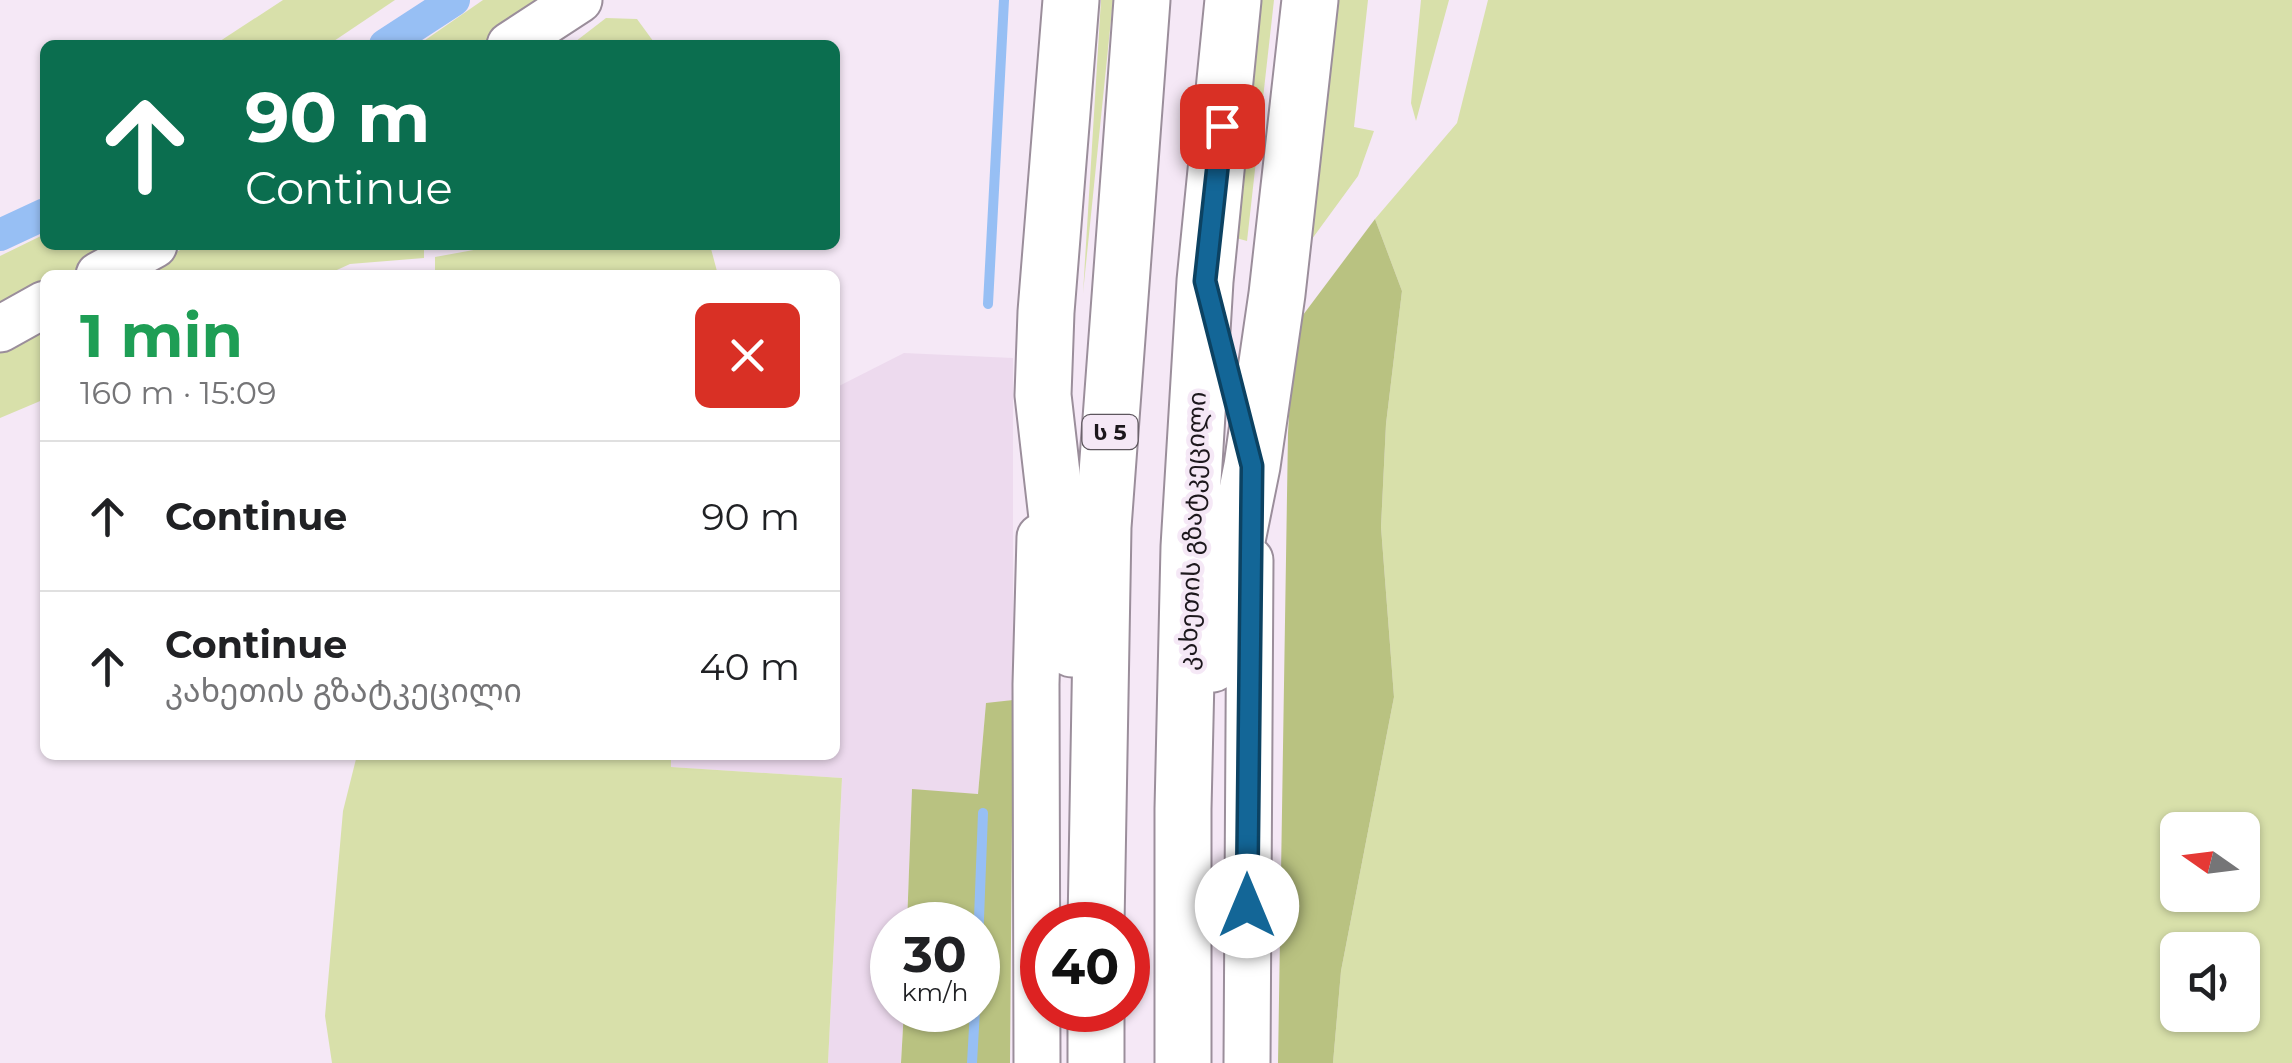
<!DOCTYPE html>
<meta charset="utf-8">
<style>
body{margin:0;font-family:Montserrat,"Noto Sans Georgian",sans-serif;background:#f6f6f6;color:#202124;height:100vh;display:flex;flex-direction:column;font-size:38px;white-space:nowrap}
*{box-sizing:border-box;margin:0}
p{font-size:32px;color:#757577}
.icon{flex:none;width:55px;height:55px;fill:none;stroke:currentColor;stroke-width:2;stroke-linecap:round;stroke-linejoin:round}
.map{position:relative;flex:1;overflow:hidden}
.side{position:absolute;left:40px;top:270px;width:800px;height:490px;display:flex;flex-direction:column;background:#fff;border-radius:15px;box-shadow:0 2px 8px #0004}
.side>*{flex:none}
.guide{position:absolute;left:40px;top:40px;width:800px;height:210px;border-radius:15px;box-shadow:0 2px 8px #0004;background:#0b6e4f;color:#fff;overflow:hidden}
.needle{width:65px;rotate:284deg}
.buttons{position:absolute;left:2160px;top:812px;display:grid;gap:20px}
.buttons a{display:grid;place-items:center;width:100px;height:100px;border-radius:15px;background:#fff;box-shadow:0 2px 8px #0004;font-size:50px}
.speed{position:absolute;left:870px;top:902px;display:flex;gap:20px;font-size:50px;font-weight:700;text-align:center}
.speed>*{display:grid;place-content:center;width:130px;height:130px;border-radius:50%;background:#fff;box-shadow:0 2px 8px #0004;line-height:1}
.speed small{font-size:25px;font-weight:400}
.speed .limit{border:15px solid #d22;background:#fff;color:#111}
.pin{position:absolute;display:grid;place-items:center;width:85px;height:85px;color:#fff;margin:-42px;border-radius:20px;box-shadow:0 5px 15px #0006}
.me{position:absolute;width:110px;margin:-55px;rotate:0deg;stroke-linejoin:round;filter:drop-shadow(0 0 8px #0008)}
.turn{display:flex;align-items:center;gap:35px;height:210px;padding:0 40px;font-size:45px}
.turn .icon{width:130px;height:130px;stroke-width:2.5}
.turn b{display:block;font-size:70px;line-height:85px}
.round{display:grid;place-items:center;flex:none;width:105px;height:105px;border-radius:15px;background:#f6f6f6}
.summary{display:flex;align-items:center;justify-content:space-between;height:170px;padding:0 40px}
h1{font-size:60px;font-weight:700;line-height:75px;color:#1e9e55}
ul{padding:0;list-style:none}
li{display:flex;align-items:center;gap:30px;height:150px;padding:0 40px;border-top:2px solid #e0e0e0}
li div{flex:1}
li b{display:block;font-size:38px}
li em{font-style:normal}
.map>svg:first-child{display:block}
</style>
<div class="map">
<svg width="2292" height="1063" viewBox="0 0 2292 1063">
<rect width="100%" height="100%" fill="#f5e8f6"/>
<path fill="#eddaee" d="M 904,353 L 1013,358 L 1013,700 L 986,704 L 978,794 L 912,790 L 907,925 L 892,925 L 892,1010 L 904,1010 L 901,1063 L 828,1063 L 842,778 L 671,767 L 671,755 L 835,755 L 835,388 Z"/>
<g fill="#d8e0aa" fill-rule="evenodd">
<path d="M 283,0 L 395,0 L 328,45 L 214,45 Z"/>
<path d="M 483,0 L 552,0 L 490,45 L 418,45 Z"/>
<path d="M 1101,0 L 1113,0 L 1083,293 Z"/>
<path d="M 1253,0 L 1274,0 L 1247,241 L 1229,236 Z"/>
<path d="M 1328,0 L 1368,0 L 1354,127 L 1374,131 L 1358,176 L 1301,254 Z"/>
<path d="M 1421,0 L 1449,0 L 1416,121 L 1411,103 Z"/>
<path d="M 1488,0 L 2292,0 L 2292,1063 L 1333,1063 L 1341,971 L 1394,697 L 1381,527 L 1386,424 L 1402,291 L 1375,219 L 1457,123 ZM 2178,830 L 2242,830 L 2242,895 L 2178,895 ZM 2178,950 L 2242,950 L 2242,1015 L 2178,1015 Z"/>
<path d="M 606,18 L 637,19 L 656,45 L 571,45 Z"/>
<path d="M 45,234 L 45,245 L 123,245 L 65,275 L 45,275 L 45,285 L 0,308 L 0,256 Z"/>
<path d="M 190,245 L 424,245 L 424,258 L 350,264 L 326,275 L 131,275 Z"/>
<path d="M 501,245 L 710,245 L 718,275 L 435,275 L 435,257 Z"/>
<path d="M 45,319 L 45,399 L 0,418 L 0,341 Z"/>
<path d="M 357,755 L 671,755 L 671,767 L 842,778 L 828,1063 L 332,1063 L 325,1016 L 343,811 Z"/>
</g>
<g fill="#b9c281">
<path d="M 1375,219 L 1402,291 L 1386,424 L 1381,527 L 1394,697 L 1341,971 L 1333,1063 L 1278,1063 L 1288,433 L 1294,327 Z"/>
<path d="M 1013,700 L 1010,1063 L 901,1063 L 904,1010 L 978,1010 L 978,925 L 907,925 L 912,789 L 978,794 L 986,703 Z"/>
</g>
<g fill="none" stroke-linecap="round" stroke-linejoin="round">
<g stroke="#97bff4" stroke-width="10">
<path d="M 988,304 L 1004,0"/>
<path d="M 978,945 L 983,813"/>
<path d="M 972,1063 L 975,1010"/>
</g>
<g stroke="#97bff4" stroke-width="32">
<path d="M 385,45 L 454,0"/>
<path d="M 0,235 L 45,214"/>
</g>
<defs>
<g id="minor">
<path d="M 510,45 L 579,0"/>
<path d="M 99,275 L 154,245"/>
<path d="M 0,329 L 45,304"/>
<path d="M 1037,1063 L 1036,684 L 1040,537"/>
<path d="M 1247,1063 L 1250,560"/>
</g>
<g id="highway">
<path d="M 1071,0 L 1046,312 L 1043,395 L 1072,649"/>
<path d="M 1212,664 L 1252,466 L 1277,294 L 1310,0"/>
<path d="M 1096,925 L 1103,527 L 1142,0"/>
<path d="M 1096,1063 L 1096,1010"/>
<path d="M 1183,1063 L 1183,809 L 1189,547 L 1205,281 L 1233,0"/>
</g>
</defs>
<use href="#minor" stroke="#9b8e9b" stroke-width="49"/>
<use href="#highway" stroke="#9b8e9b" stroke-width="59"/>
<use href="#minor" stroke="#fff" stroke-width="45"/>
<use href="#highway" stroke="#fff" stroke-width="55"/>
</g>
<g fill="none" stroke-linecap="round" stroke-linejoin="round">
<defs>
<path id="route" d="M 1222,126 L 1205,281 L 1252,466 L 1247,906"/>
</defs>
<use href="#route" stroke="#0c4262" stroke-width="25"/>
<use href="#route" stroke="#136697" stroke-width="18"/>
</g>
<g text-anchor="middle" stroke-width="9" stroke-linejoin="round" paint-order="stroke">
<rect fill="#f5e8f6" stroke="#5d565d" stroke-width="2.5" x="1082.5" y="415" width="55" height="34" rx="8"/>
<g font-size="22" font-weight="bold" fill="#1c171c">
<text x="1110" y="440">ს 5</text>
</g>
<g font-size="25" fill="#1c171c" stroke="#f5e8f6">
<text transform="translate(1192 531) rotate(-88)" y="9">კახეთის გზატკეცილი</text>
</g>
</g>
</svg>
<div class="buttons">
<a><svg class="needle" viewBox="-14 -14 28 28"><path d="M0-13l5 13h-10z" fill="#e53935"/><path d="M0 13l5-13h-10z" fill="#757577"/></svg></a>
<a><svg class="icon" aria-label="sound" viewBox="0 0 24 24"><path d="M4 9h4l5-4v14l-5-4H4zM17 9q2 3 0 6"/></svg></a>
</div>
<div class="speed"><div>30<small>km/h</small></div><div class="limit">40</div></div>
<div class="pin" style="left:1222px;top:126px;background:#d93025"><svg class="icon" aria-label="arrive" viewBox="0 0 24 24"><path d="M6 21V4h12l-3 4 3 4H6"/></svg></div>
<svg class="me" style="left:1247px;top:906px" viewBox="-20 -20 40 40"><circle r="19" fill="#fff"/><path d="M0-13L10 11 0 6-10 11z" fill="#136697"/></svg>
<div class="guide">
<div class="turn"><svg class="icon" aria-label="ahead" viewBox="0 0 24 24"><path d="M12 20V5M6 11l6-6 6 6"/></svg><div><b>90 m</b>Continue</div></div>
</div>
<section class="side">
<div class="summary"><div><h1>1 min</h1><p>160 m · 15:09</p></div><a class="round" style="background:#d93025;color:#fff"><svg class="icon" aria-label="close" viewBox="0 0 24 24"><path d="M6 6l12 12M18 6L6 18"/></svg></a></div>
<ul>
<li><svg class="icon" aria-label="ahead" viewBox="0 0 24 24"><path d="M12 20V5M6 11l6-6 6 6"/></svg><div><b>Continue</b></div><em>90 m</em></li>
<li><svg class="icon" aria-label="ahead" viewBox="0 0 24 24"><path d="M12 20V5M6 11l6-6 6 6"/></svg><div><b>Continue</b><p>კახეთის გზატკეცილი</p></div><em>40 m</em></li>
</ul>
</section>
</div>
